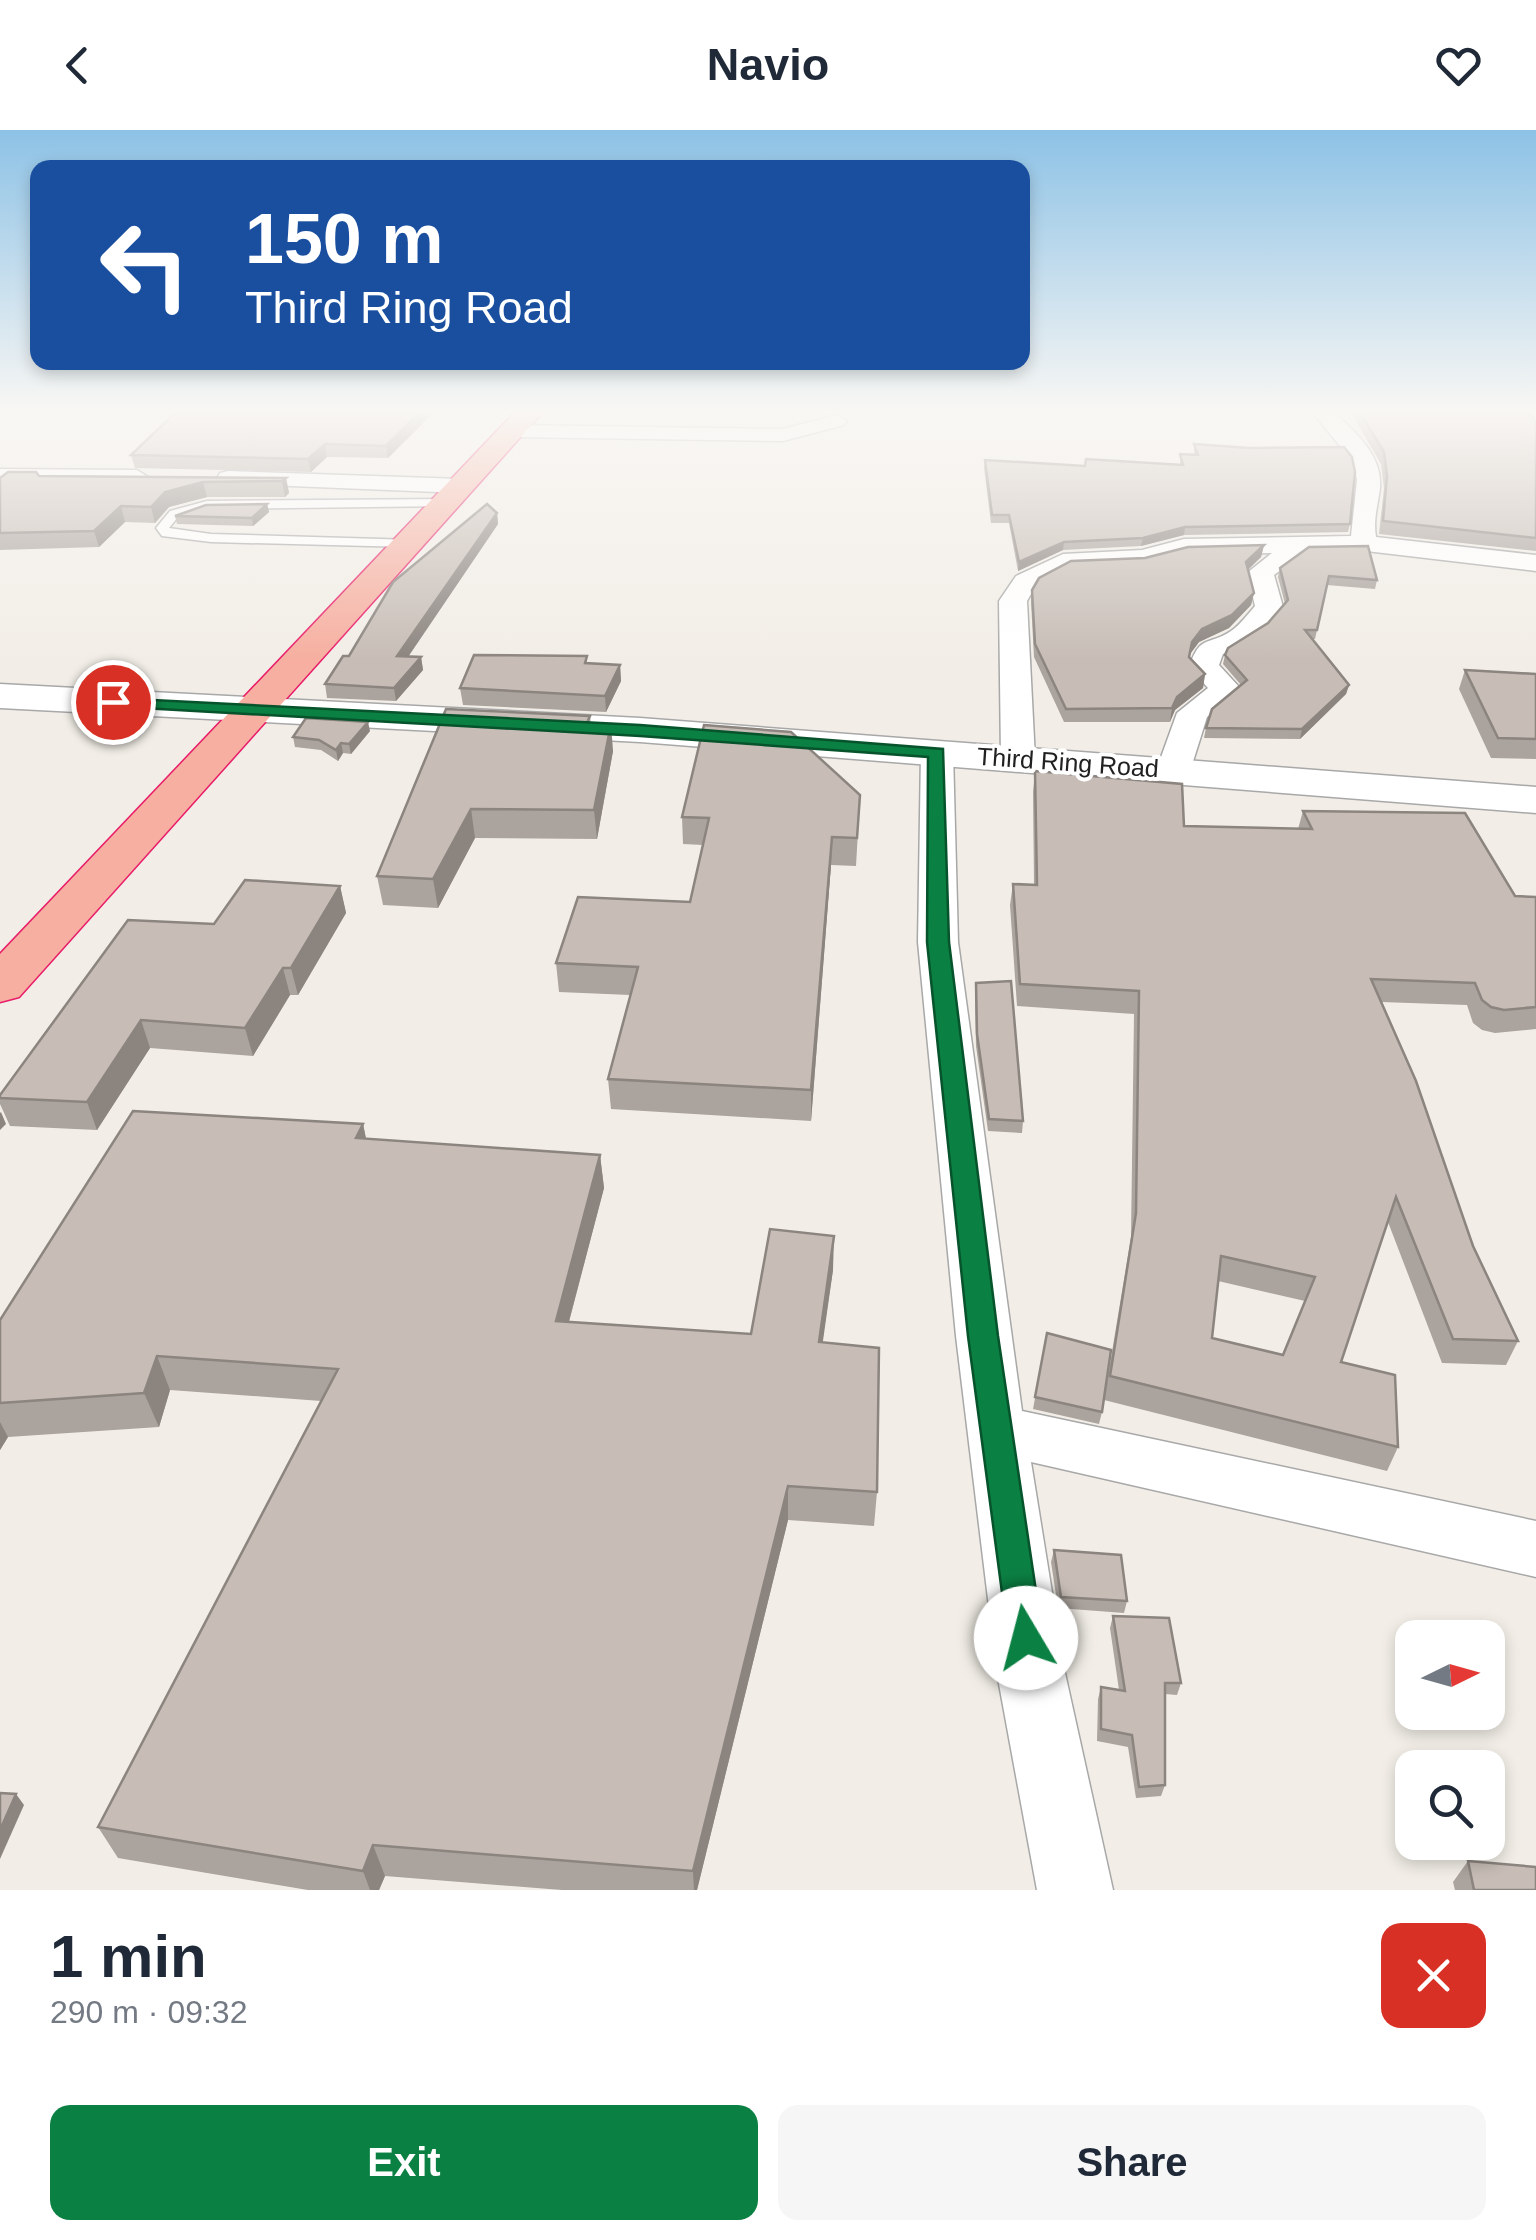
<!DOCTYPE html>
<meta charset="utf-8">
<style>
body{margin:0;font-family:Arial,sans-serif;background:#f6f6f7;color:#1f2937;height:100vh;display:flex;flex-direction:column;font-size:38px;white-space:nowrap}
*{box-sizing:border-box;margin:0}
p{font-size:32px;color:#747a83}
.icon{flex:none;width:55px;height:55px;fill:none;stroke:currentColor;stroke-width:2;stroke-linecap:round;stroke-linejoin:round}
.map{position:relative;height:1760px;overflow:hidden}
.details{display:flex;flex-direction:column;background:#fff;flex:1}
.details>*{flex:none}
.hud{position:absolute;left:30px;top:30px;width:1000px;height:210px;border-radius:20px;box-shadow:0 5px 15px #0003;background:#1a4fa0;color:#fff;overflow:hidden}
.needle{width:65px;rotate:85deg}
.tools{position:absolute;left:1395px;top:1490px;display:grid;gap:20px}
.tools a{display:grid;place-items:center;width:110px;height:110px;border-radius:20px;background:#fff;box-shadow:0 5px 15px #0003;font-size:50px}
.pin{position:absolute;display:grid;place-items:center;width:85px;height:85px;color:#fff;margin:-42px;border:5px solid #fff;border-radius:50%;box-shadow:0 2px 10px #0007}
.me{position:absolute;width:110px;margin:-55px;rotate:352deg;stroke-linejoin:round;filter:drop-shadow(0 0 8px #0008)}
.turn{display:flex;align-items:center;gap:35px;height:210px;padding:0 50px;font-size:45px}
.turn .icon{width:130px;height:130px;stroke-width:2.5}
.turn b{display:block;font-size:70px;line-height:85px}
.round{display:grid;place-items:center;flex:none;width:105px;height:105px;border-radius:20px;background:#f6f6f7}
.headline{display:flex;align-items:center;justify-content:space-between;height:170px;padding:0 50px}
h1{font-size:60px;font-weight:700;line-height:75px}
.cta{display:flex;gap:20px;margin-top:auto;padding:20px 50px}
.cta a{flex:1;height:115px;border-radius:20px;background:#0b8043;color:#fff;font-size:40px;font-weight:700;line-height:115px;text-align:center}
.cta a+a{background:#f6f6f7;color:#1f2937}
header{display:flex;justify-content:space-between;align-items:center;height:130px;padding:0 50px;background:#fff;font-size:45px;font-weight:700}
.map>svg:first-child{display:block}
</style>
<header><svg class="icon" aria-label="back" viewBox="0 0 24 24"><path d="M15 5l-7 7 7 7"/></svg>Navio<svg class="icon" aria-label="heart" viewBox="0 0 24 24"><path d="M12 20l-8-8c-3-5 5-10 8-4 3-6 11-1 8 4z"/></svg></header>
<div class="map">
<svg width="1536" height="1760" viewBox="0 0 1536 1760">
<rect width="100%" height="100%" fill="#f2eee7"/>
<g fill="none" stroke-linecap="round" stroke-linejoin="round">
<defs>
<path id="service" d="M 446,369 L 450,370 L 450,376 L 207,379 L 178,387 L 169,398 L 211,404 L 414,410 L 416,413 L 409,417 L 211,412 L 162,406 L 156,398 L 170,381 L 207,371 Z"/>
<g id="minor">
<path d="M 1313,283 L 1335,283 C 1356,303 1383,326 1380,358 C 1378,375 1373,389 1376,407 L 1536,425 L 1536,441 L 1366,421 L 1306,422 L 1274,445 L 1283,477 C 1265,501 1250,514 1223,524 L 1219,535 L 1241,559 L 1207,587 L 1190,641 L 1185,648 L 1161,648 L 1156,641 L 1177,583 L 1208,558 L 1189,537 C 1201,503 1207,517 1231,501 C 1240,495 1248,484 1255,476 L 1247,443 L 1272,423 L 1185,425 L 1143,436 L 1068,439 L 1035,457 L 1027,471 L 1035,629 L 1030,636 L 1006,636 L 1001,629 L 999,471 L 1016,446 L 1063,424 L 1142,420 L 1184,409 L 1351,406 L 1357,350 L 1354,333 Z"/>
<path d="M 837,285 L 847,291 L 844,295 L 783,311 L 513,307 L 503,301 L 513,295 L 783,299 Z"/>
<path d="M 0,339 L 137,340 L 148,347 L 137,354 L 0,353 Z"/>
<path d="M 228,341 L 462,349 L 473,356 L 462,363 L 220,353 L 217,348 L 220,343 Z"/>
<path d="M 937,612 L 949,615 L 953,622 L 958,812 L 1022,1281 L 1536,1391 L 1536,1447 L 1031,1332 L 1065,1543 L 1113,1760 L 1037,1760 L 997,1543 L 956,1206 L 918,812 L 921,622 L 925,615 Z"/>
</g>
<path id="tertiary" d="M 0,554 L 640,588 L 1536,657 L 1536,683 L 640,612 L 0,578 Z"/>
<path id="trunk" d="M 514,283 L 542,283 L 19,867 L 0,872 L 0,824 Z"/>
</defs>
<use href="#service" stroke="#a8a8a8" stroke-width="3"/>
<use href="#minor" stroke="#a8a8a8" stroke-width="3"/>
<use href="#tertiary" stroke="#a8a8a8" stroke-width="3"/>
<use href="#trunk" stroke="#e81c69" stroke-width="3"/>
<use href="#service" fill="#fff" fill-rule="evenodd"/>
<use href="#minor" fill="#fff" fill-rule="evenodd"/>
<use href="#tertiary" fill="#fff" fill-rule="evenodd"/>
<use href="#trunk" fill="#f6afa0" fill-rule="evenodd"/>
</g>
<g fill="#aba39d" fill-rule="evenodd">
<path d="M 175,283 L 433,283 L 388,328 L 327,327 L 311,342 L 135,338 L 131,325 Z"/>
<path d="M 1351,283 L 1529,283 L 1536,291 L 1536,421 L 1379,404 L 1384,358 L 1381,334 Z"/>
<path d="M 1194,314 L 1350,394 L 1348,402 L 1184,405 L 1141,416 L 1063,420 L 1018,441 L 1009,393 L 991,393 L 984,338 L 985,330 L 1084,336 L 1180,335 L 1180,324 L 1194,325 Z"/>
<path d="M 39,346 L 286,348 L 289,363 L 285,367 L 207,367 L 169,377 L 155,393 L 125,392 L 99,417 L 0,420 L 0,348 Z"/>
<path d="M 267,374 L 269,382 L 253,396 L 177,394 L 175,386 Z"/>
<path d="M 497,383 L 498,394 L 408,527 L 421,527 L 423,540 L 396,571 L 327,568 L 325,554 L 349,526 Z"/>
<path d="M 1264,415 L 1261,427 L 1248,440 L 1254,463 L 1251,475 L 1229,498 L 1199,512 L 1190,524 L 1189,527 L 1205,544 L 1203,558 L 1175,580 L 1170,592 L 1064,592 L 1034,527 L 1031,472 L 1032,460 L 1145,428 Z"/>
<path d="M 1280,438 L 1377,450 L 1375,459 L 1327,455 L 1315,509 L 1312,509 L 1349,555 L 1346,564 L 1300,609 L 1204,608 L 1206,598 L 1241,555 L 1223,534 L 1225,525 L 1268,493 L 1285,474 L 1278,447 Z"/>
<path d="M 587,526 L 587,533 L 620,535 L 621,551 L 606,582 L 463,575 L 460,558 Z"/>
<path d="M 1465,540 L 1536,544 L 1536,629 L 1491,628 L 1459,559 Z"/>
<path d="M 590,586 L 591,595 L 613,621 L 597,709 L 475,708 L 438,778 L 383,775 L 377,746 Z"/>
<path d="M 370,601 L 351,624 L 343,623 L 338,631 L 321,620 L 295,617 L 293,607 Z"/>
<path d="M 1035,641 L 1184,696 L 1298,699 L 1303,681 L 1515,766 L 1536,767 L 1536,899 L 1495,903 L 1482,900 L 1473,893 L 1467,875 L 1381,872 L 1473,1116 L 1518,1211 L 1506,1235 L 1442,1233 L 1388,1092 L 1341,1232 L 1398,1317 L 1387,1341 L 1104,1270 L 1131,1107 L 1134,884 L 1017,876 L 1010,775 L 1013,754 L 1034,755 L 1033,662 ZM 1218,1151 L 1305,1171 L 1283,1225 L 1212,1208 Z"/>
<path d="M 860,665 L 856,736 L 831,735 L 811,991 L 611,979 L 608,949 L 630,865 L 559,862 L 556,833 L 690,772 L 703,715 L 683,714 L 682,687 Z"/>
<path d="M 340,756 L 346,783 L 298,865 L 290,865 L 253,926 L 150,918 L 97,1000 L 10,996 L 0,974 L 0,965 L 214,794 Z"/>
<path d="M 976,853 L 1023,991 L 1022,1003 L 988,1001 L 976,916 L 975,864 Z"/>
<path d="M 363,994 L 366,1009 L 600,1025 L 604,1058 L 569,1192 L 751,1204 L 833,1140 L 822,1212 L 877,1362 L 874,1396 L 788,1390 L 697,1760 L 562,1760 L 385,1746 L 379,1760 L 308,1760 L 118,1728 L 98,1697 L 321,1271 L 170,1260 L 159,1297 L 8,1307 L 0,1320 L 0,1190 Z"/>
<path d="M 1047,1203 L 1102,1282 L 1099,1294 L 1033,1279 Z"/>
<path d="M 1054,1420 L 1127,1471 L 1124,1483 L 1058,1478 L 1051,1432 Z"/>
<path d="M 1113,1486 L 1181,1553 L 1177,1565 L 1165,1564 L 1165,1655 L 1161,1666 L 1136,1668 L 1128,1617 L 1097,1611 L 1098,1569 L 1101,1557 L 1119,1560 L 1110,1498 Z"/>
<path d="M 1468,1731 L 1536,1760 L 1455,1760 L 1453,1752 Z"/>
</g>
<g fill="#8b847f">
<path d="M 419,283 L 433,283 L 388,328 L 386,316 Z"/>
<path d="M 325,314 L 327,327 L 311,342 L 308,329 Z"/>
<path d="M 286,348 L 289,363 L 285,367 L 282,351 Z"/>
<path d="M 203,352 L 207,367 L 169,377 L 155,393 L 151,377 L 165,362 Z"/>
<path d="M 267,374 L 269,382 L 253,396 L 252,388 Z"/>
<path d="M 121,376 L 125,392 L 99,417 L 94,401 Z"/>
<path d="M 497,383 L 498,394 L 399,540 L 397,526 Z"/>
<path d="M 1185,397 L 1184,405 L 1141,416 L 1143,408 Z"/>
<path d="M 1064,412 L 1063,420 L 1018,441 L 1019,432 Z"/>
<path d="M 1264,415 L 1261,427 L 1243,444 L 1246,432 Z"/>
<path d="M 1254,463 L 1251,475 L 1229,498 L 1199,512 L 1190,524 L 1186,540 L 1192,512 L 1202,499 Z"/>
<path d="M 421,527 L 423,540 L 396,571 L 394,558 Z"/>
<path d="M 620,535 L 621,551 L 606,582 L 605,566 Z"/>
<path d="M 1205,544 L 1203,558 L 1175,580 L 1170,592 L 1172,578 L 1177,567 Z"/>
<path d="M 1349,555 L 1346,564 L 1300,609 L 1302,599 Z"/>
<path d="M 368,592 L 370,601 L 351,624 L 349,614 Z"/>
<path d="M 611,594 L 613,621 L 597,709 L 594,680 Z"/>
<path d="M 341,613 L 343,623 L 338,631 L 336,620 Z"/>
<path d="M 471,679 L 475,708 L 438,778 L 433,749 Z"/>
<path d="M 832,707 L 831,735 L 811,991 L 811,960 Z"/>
<path d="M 340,756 L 346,783 L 298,865 L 291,838 Z"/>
<path d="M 283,838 L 290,865 L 253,926 L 245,898 Z"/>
<path d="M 141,890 L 150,918 L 97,1000 L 87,972 Z"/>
<path d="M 1,982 L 6,994 L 0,1000 L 0,983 Z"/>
<path d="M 363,994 L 370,1028 L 356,1008 Z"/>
<path d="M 600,1025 L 604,1058 L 560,1225 L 556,1191 Z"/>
<path d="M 834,1106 L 833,1140 L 818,1246 L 819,1212 Z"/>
<path d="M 157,1226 L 170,1260 L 159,1297 L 144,1263 Z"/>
<path d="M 0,1292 L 8,1307 L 0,1320 Z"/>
<path d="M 788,1356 L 788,1390 L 697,1760 L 694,1760 L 693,1741 Z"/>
<path d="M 16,1664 L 24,1675 L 0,1729 L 0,1700 Z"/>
<path d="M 373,1715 L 385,1746 L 379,1760 L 370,1760 L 363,1741 Z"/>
</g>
<g fill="#c7bdb6" stroke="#8b847f" stroke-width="2.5" fill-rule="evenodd">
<path d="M 175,283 L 419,283 L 386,316 L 325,314 L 308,329 L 131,325 Z"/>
<path d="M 1360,283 L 1529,283 L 1536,291 L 1536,408 L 1383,391 L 1387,346 L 1384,322 Z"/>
<path d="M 1194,314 L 1250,318 L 1344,317 L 1352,327 L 1355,342 L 1350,394 L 1185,397 L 1143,408 L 1064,412 L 1019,432 L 1009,385 L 992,385 L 985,330 L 1085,336 L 1086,329 L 1183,335 L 1180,324 L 1198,325 Z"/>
<path d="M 8,342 L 36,342 L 39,346 L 286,348 L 282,351 L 203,352 L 165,362 L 151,377 L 121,376 L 94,401 L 0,403 L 0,348 Z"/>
<path d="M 267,374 L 252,388 L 175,386 L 206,375 Z"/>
<path d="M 487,374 L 497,383 L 397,526 L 421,527 L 394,558 L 325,554 L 343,526 L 349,526 L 393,452 Z"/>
<path d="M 1264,415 L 1246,432 L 1254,463 L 1232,485 L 1202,499 L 1192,512 L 1189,527 L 1205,544 L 1177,567 L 1172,578 L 1066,579 L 1035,514 L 1032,460 L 1039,448 L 1071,431 L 1145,428 L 1188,417 Z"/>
<path d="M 1368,416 L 1377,450 L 1329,446 L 1317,500 L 1305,500 L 1349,555 L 1302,599 L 1206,598 L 1212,579 L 1247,550 L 1225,525 L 1228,518 L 1268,493 L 1288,470 L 1280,438 L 1309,417 Z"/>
<path d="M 474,525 L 587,526 L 585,533 L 620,535 L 605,566 L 460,558 Z"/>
<path d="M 1465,540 L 1536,544 L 1536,609 L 1498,608 Z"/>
<path d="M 446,579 L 590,586 L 586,595 L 611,594 L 594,680 L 471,679 L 433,749 L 377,746 Z"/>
<path d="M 306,588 L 368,592 L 349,614 L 341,613 L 336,620 L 319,610 L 293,607 Z"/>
<path d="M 704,595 L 791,602 L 860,665 L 857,708 L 832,707 L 811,960 L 608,949 L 638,837 L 556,833 L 578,767 L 690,772 L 709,688 L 682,687 Z"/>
<path d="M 1035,641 L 1182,654 L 1184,696 L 1312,699 L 1303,681 L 1465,683 L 1515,766 L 1536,767 L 1536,877 L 1504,880 L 1491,877 L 1482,870 L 1475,853 L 1371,849 L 1416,951 L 1473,1116 L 1518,1211 L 1453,1209 L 1396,1067 L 1341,1232 L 1395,1245 L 1398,1317 L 1110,1246 L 1136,1083 L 1139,861 L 1020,854 L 1013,754 L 1037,755 ZM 1221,1126 L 1315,1147 L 1283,1225 L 1212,1208 Z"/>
<path d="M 245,750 L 340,756 L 291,838 L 283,838 L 245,898 L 141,890 L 87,972 L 0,968 L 0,965 L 128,790 L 214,794 Z"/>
<path d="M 1011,851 L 1023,991 L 989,989 L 977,904 L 976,853 Z"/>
<path d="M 133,981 L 363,994 L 356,1008 L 600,1025 L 556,1191 L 751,1204 L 770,1099 L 834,1106 L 819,1212 L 879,1218 L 877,1362 L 788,1356 L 693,1741 L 373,1715 L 363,1741 L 98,1697 L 338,1239 L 157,1226 L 144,1263 L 0,1273 L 0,1190 Z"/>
<path d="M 1047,1203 L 1111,1220 L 1102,1282 L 1035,1267 Z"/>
<path d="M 1054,1420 L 1121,1425 L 1127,1471 L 1061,1467 Z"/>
<path d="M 1113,1486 L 1169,1488 L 1181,1553 L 1165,1553 L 1165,1655 L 1139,1657 L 1132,1605 L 1101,1599 L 1101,1557 L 1125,1561 Z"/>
<path d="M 0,1663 L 16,1664 L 0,1700 Z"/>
<path d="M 1468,1731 L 1536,1737 L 1536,1760 L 1474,1760 Z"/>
</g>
<linearGradient id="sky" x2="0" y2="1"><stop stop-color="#8dc2e6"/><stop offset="0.53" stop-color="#f9f7f4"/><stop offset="1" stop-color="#f9f7f4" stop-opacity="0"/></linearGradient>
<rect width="1536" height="530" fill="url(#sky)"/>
<path fill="#0b8043" stroke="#07532c" stroke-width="2.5" d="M 113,568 L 640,595 L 943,619 L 949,812 L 998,1206 L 1043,1508 L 1038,1520 L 1026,1525 L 1013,1520 L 1008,1508 L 968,1206 L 927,812 L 928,627 L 640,606 L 107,576 L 104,572 Z"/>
<g text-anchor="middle" stroke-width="8" stroke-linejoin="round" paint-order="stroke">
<g font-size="25" fill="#212121" stroke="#fff">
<text transform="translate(1068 632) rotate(4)" y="9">Third Ring Road</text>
</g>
</g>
</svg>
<div class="tools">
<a><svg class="needle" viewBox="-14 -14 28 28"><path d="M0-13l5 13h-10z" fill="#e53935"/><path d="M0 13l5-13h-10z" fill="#747a83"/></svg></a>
<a><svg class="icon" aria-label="search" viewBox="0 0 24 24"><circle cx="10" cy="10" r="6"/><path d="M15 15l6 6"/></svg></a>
</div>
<div class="pin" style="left:113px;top:572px;background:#d93025"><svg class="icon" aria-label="arrive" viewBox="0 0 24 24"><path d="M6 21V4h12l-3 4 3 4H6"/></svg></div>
<svg class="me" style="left:1026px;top:1508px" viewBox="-20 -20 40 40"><circle r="19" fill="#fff"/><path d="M0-13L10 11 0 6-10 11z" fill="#0b8043"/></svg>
<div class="hud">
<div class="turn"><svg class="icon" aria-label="left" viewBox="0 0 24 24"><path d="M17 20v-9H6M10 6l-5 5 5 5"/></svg><div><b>150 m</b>Third Ring Road</div></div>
</div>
</div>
<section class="details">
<div class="headline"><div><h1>1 min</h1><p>290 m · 09:32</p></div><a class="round" style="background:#d93025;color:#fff"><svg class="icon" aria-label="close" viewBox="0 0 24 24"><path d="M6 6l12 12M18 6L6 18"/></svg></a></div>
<div class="cta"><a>Exit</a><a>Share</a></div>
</section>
